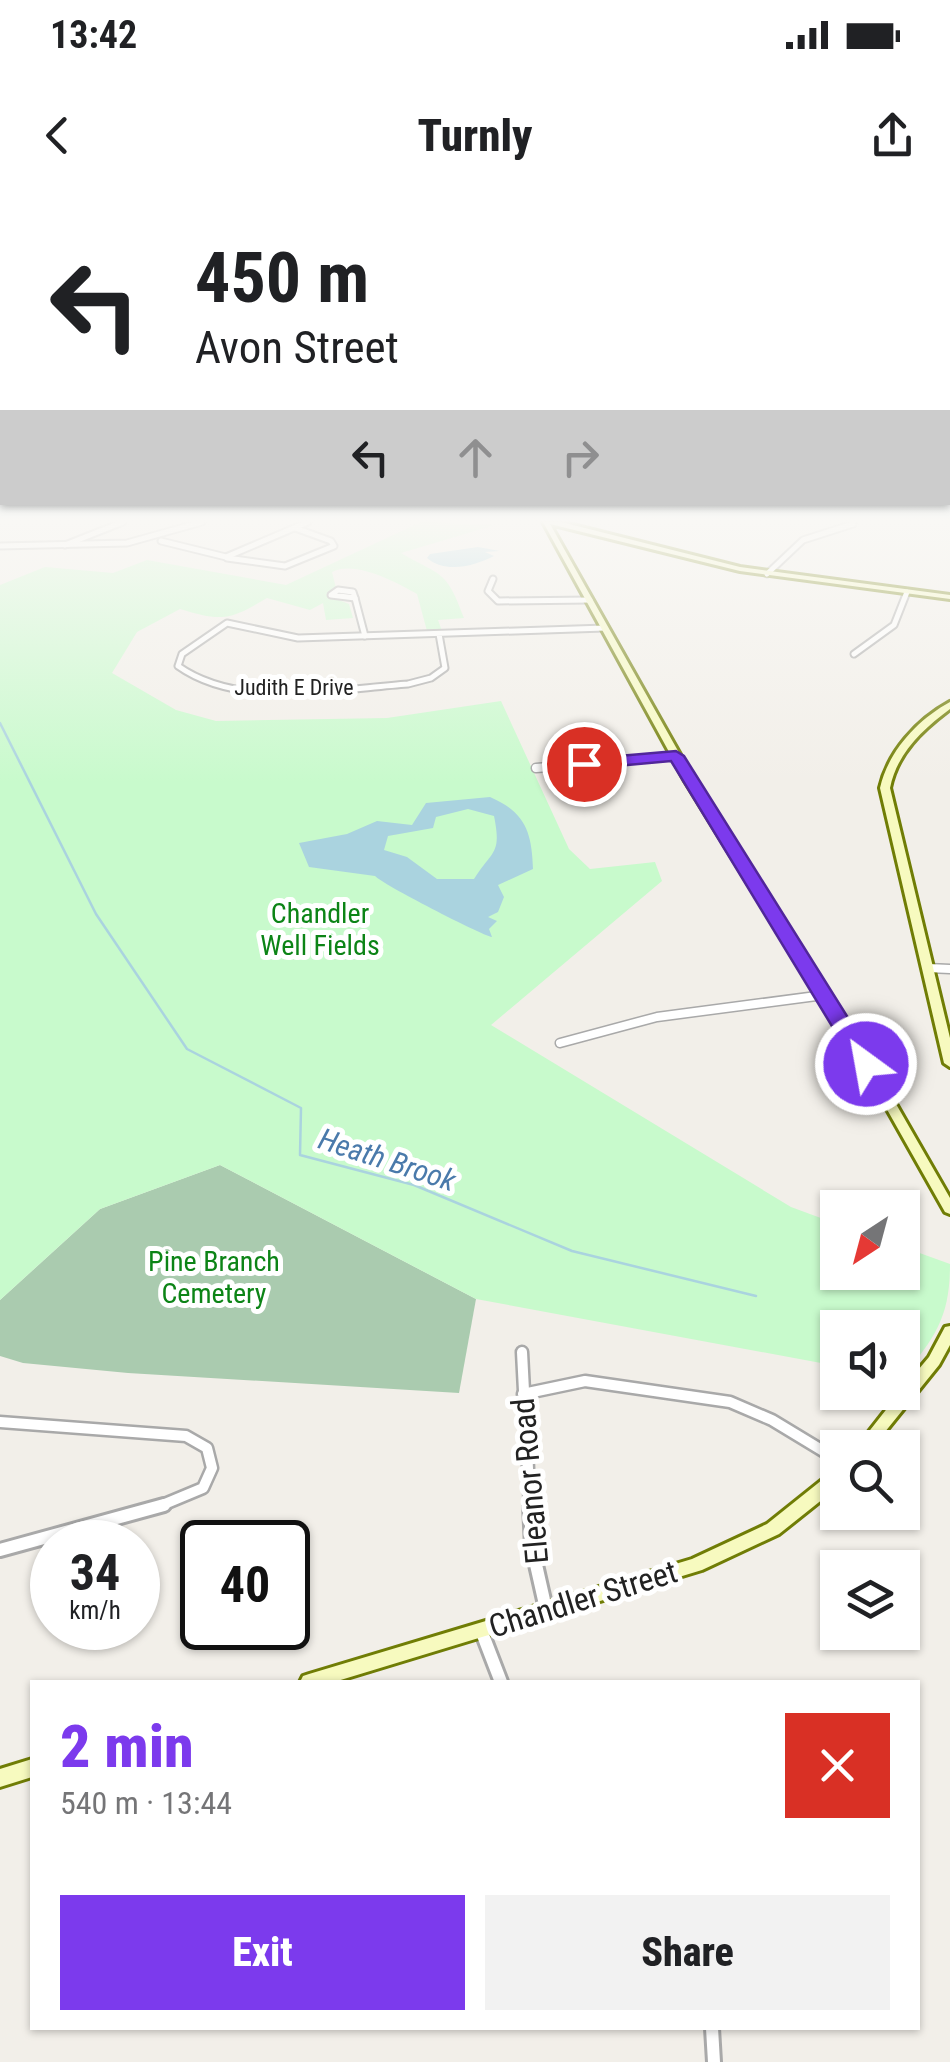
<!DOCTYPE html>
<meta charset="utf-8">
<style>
body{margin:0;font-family:"Roboto Condensed",sans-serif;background:#f2f2f2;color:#202124;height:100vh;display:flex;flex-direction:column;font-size:38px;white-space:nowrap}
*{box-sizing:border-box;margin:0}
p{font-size:32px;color:#757577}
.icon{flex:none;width:55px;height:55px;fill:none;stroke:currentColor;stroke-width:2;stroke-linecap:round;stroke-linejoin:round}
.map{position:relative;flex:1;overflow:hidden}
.sheet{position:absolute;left:30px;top:1480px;width:890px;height:350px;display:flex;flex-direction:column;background:#fff;border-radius:0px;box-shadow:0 2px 8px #0004}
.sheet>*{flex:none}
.banner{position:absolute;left:0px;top:0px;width:950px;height:305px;box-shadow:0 2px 8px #0004;background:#fff;color:#202124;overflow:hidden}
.needle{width:65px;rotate:216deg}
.tools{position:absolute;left:820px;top:990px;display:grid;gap:20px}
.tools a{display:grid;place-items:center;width:100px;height:100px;border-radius:0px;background:#fff;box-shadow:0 2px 8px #0004;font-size:50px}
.speed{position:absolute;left:30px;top:1320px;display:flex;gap:20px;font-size:50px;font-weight:700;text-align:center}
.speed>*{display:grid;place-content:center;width:130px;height:130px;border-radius:50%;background:#fff;box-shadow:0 2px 8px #0004;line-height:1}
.speed small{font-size:25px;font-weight:400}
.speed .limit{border:5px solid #111;border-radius:15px;background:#fff;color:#111}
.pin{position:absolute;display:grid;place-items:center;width:85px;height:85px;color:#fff;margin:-42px;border:5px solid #fff;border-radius:50%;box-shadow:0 2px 10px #0007}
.me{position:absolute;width:110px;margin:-55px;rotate:328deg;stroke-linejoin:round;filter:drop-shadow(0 0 8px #0008)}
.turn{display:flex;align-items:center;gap:35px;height:210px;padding:0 30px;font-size:45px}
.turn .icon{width:130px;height:130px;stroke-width:2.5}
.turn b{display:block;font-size:70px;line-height:85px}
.lanes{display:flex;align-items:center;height:95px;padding:0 30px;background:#0003;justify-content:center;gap:50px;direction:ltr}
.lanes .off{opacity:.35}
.round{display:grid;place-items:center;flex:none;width:105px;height:105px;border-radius:0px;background:#f2f2f2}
.head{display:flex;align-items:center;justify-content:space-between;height:170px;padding:0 30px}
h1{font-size:60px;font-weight:800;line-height:75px;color:#7c3aed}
.action{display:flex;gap:20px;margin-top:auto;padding:20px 30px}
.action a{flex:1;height:115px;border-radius:0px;background:#7c3aed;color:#fff;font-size:40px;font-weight:800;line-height:115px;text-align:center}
.action a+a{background:#f2f2f2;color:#202124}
.status{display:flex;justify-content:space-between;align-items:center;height:70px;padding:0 50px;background:#fff;direction:ltr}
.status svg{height:28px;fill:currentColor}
header{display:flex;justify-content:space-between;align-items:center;height:130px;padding:0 30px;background:#fff;font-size:45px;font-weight:800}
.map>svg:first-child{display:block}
</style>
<div class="status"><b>13:42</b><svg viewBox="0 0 49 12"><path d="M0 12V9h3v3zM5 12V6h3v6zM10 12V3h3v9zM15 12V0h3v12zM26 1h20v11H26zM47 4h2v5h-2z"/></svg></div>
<header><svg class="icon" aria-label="back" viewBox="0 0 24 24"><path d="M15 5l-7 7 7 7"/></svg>Turnly<svg class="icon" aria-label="share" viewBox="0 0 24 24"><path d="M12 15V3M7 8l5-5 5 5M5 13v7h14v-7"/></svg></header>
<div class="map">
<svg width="950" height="1862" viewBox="0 0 950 1862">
<rect width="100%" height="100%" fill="#f2efe9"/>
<path fill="#aacbaf" d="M 220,965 L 476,1099 L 459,1193 L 128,1173 L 23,1163 L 0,1156 L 0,1100 L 100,1009 Z"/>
<path fill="#c8facc" d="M 421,322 L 495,325 L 401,353 C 442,377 446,369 464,418 L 438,420 L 442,431 L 427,431 L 417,394 C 396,382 355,360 332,372 L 336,388 L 326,395 L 349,404 L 353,418 L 326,420 L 323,403 L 310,410 L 267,398 C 230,420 222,422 180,409 L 137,432 L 112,473 L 176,510 L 216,521 L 387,518 L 501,501 L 569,649 L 590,669 L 655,662 L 662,681 L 491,825 L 791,1007 L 837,1024 L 838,1072 L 902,1072 L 903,1047 L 950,1064 C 950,1116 936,1137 903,1176 L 902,1128 L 838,1128 L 837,1166 L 476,1099 L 220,965 L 100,1009 L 0,1100 L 0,385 L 45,367 L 113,373 L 147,360 L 286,385 Z"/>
<g fill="#aad3df" fill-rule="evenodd">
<path d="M 478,347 L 500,351 L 485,352 L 494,356 C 474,366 446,374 427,358 L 430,354 Z"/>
<path d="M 490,597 C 525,612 532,632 533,669 L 498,685 L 504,697 L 498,712 L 488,717 L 497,721 L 489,729 L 492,737 C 481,735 382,684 375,676 L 309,667 L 299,643 L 347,634 L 377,621 L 412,625 L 426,603 ZM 468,609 L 494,616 C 502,655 492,650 474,679 L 437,679 L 407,657 L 384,650 L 388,636 L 433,628 L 436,617 Z"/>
</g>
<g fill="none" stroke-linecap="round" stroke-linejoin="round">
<path stroke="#aad3df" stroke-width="2.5" d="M 0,523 L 96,714 L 187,849 L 301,908 L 300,955 L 414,985 L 572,1051 L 756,1096"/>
<defs>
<g id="street-far3">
<path d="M 161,341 L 226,357 L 308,322"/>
<path d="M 65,345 L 123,322"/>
<path d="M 0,346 L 127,343 L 202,322"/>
<path d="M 227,358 L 285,366 L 334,346 L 331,341 L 295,328"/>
<path d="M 767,374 L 803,340 L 853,324"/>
<path d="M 493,379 L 488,391 L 498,401 L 590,400"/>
<path d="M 338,390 L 353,392 L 355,398 L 331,395 Z"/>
<path d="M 355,398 L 365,436"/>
<path d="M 439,434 L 445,468 L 431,478 L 408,484 C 337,489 240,510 178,466 L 182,454 L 227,423 L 298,438 L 605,428"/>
<path d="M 854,454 L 894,425 L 907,392"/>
<path d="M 558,566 L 676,556"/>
</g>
<g id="street-far2">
<path d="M 536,568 L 587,564"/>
<path d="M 928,768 L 950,769"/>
<path d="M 560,843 L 657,817 L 824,795"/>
</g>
<g id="street-far1">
<path d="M 522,1152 L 530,1308"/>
<path d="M 523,1194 L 585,1181 L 730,1202 L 772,1220 L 838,1260"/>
<path d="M 0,1222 L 186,1236 L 207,1248 L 212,1268 L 203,1288 L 155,1308"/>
</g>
<g id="street">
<path d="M 530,1305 L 532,1347 L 546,1409"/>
<path d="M 0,1350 L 164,1305"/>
<path d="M 481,1430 L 501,1482"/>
<path d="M 712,1828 L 714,1862"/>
</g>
<g id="secondary">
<path d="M 543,322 L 561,322 L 740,367 L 950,395 L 950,399 L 740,371 L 550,324 L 695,581 L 892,897 L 950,998 L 950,1014 L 945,1012 L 880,897 L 685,581 Z"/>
<path d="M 950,502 L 950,509 C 922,530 897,553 890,588 L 950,838 L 950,867 L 944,863 L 880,588 C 888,552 917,520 950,502 Z"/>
<path d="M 950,1126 L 950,1145 L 939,1165 L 872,1248 L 856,1248 L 900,1192 L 902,1192 L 902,1189 L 929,1157 L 945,1127 Z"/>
<path d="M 838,1271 L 838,1287 L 779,1334 L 702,1370 L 334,1482 L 300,1482 L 303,1476 L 309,1474 L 692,1359 L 767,1324 L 832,1272 Z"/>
<path d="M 32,1559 L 32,1577 L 0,1587 L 0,1569 Z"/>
</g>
</defs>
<use href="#street-far3" stroke="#a9a9a9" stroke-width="9"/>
<use href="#street-far2" stroke="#a9a9a9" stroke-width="11"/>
<use href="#street-far1" stroke="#a9a9a9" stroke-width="15"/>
<use href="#street" stroke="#a9a9a9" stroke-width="18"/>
<use href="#secondary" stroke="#707d05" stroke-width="6"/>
<use href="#street-far3" stroke="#fff" stroke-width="5"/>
<use href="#street-far2" stroke="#fff" stroke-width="8"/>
<use href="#street-far1" stroke="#fff" stroke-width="10"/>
<use href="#street" stroke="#fff" stroke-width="12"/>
<use href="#secondary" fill="#f7fabf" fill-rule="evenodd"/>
</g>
<linearGradient id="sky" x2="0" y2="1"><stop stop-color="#8fc0e4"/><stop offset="0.55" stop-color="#f9f8f5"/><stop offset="1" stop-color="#f9f8f5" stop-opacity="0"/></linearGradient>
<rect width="950" height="583" fill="url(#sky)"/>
<path fill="#7c3aed" stroke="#51269a" stroke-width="2.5" d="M 676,551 L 684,556 L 877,864 L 873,869 L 858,869 L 671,561 L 584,569 L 575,564 L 584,559 Z"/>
<g text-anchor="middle" stroke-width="10" stroke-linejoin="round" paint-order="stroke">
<g font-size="22" fill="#222" stroke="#fff">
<text x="294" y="495">Judith E Drive</text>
</g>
<g font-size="28" fill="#0c8416" stroke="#fff">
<text x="320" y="723">Chandler<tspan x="320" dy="32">Well Fields</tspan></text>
<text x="214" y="1071">Pine Branch<tspan x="214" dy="32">Cemetery</tspan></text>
</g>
<g font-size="30" font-style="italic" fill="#4a7aab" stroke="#fff">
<text transform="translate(387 960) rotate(18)" y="10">Heath Brook</text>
</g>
<g font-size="32" fill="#222" stroke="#fff">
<text transform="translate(530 1281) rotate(-95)" y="11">Eleanor Road</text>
<text transform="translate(583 1399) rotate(-17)" y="11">Chandler Street</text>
</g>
</g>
</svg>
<div class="tools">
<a><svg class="needle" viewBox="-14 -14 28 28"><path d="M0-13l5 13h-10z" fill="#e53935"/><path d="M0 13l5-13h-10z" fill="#757577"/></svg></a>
<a><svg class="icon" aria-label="sound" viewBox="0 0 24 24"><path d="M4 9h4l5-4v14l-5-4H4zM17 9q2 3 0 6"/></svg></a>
<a><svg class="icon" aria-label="search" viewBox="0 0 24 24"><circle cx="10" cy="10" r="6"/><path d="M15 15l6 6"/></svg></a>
<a><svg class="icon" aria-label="layers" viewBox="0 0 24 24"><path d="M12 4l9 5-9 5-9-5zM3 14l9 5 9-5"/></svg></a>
</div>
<div class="speed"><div>34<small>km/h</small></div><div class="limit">40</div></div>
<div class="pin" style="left:584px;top:564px;background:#d93025"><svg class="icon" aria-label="arrive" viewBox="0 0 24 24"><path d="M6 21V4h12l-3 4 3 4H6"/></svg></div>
<svg class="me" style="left:866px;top:864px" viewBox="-20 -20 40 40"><circle r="17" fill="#7c3aed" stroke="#fff" stroke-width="3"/><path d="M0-11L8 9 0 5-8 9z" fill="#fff"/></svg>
<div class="banner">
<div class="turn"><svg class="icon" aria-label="left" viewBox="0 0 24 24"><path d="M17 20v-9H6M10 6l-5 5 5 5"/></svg><div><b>450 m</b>Avon Street</div></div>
<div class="lanes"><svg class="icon" aria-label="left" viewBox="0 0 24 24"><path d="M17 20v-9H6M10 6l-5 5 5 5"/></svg><svg class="icon off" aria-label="ahead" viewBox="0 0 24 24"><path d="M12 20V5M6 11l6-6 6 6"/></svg><svg class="icon off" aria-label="right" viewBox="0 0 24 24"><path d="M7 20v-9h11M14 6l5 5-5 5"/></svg></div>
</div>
<section class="sheet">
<div class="head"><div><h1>2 min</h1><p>540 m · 13:44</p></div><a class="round" style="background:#d93025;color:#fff"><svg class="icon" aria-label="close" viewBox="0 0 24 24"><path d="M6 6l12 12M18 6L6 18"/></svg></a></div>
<div class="action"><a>Exit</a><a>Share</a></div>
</section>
</div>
